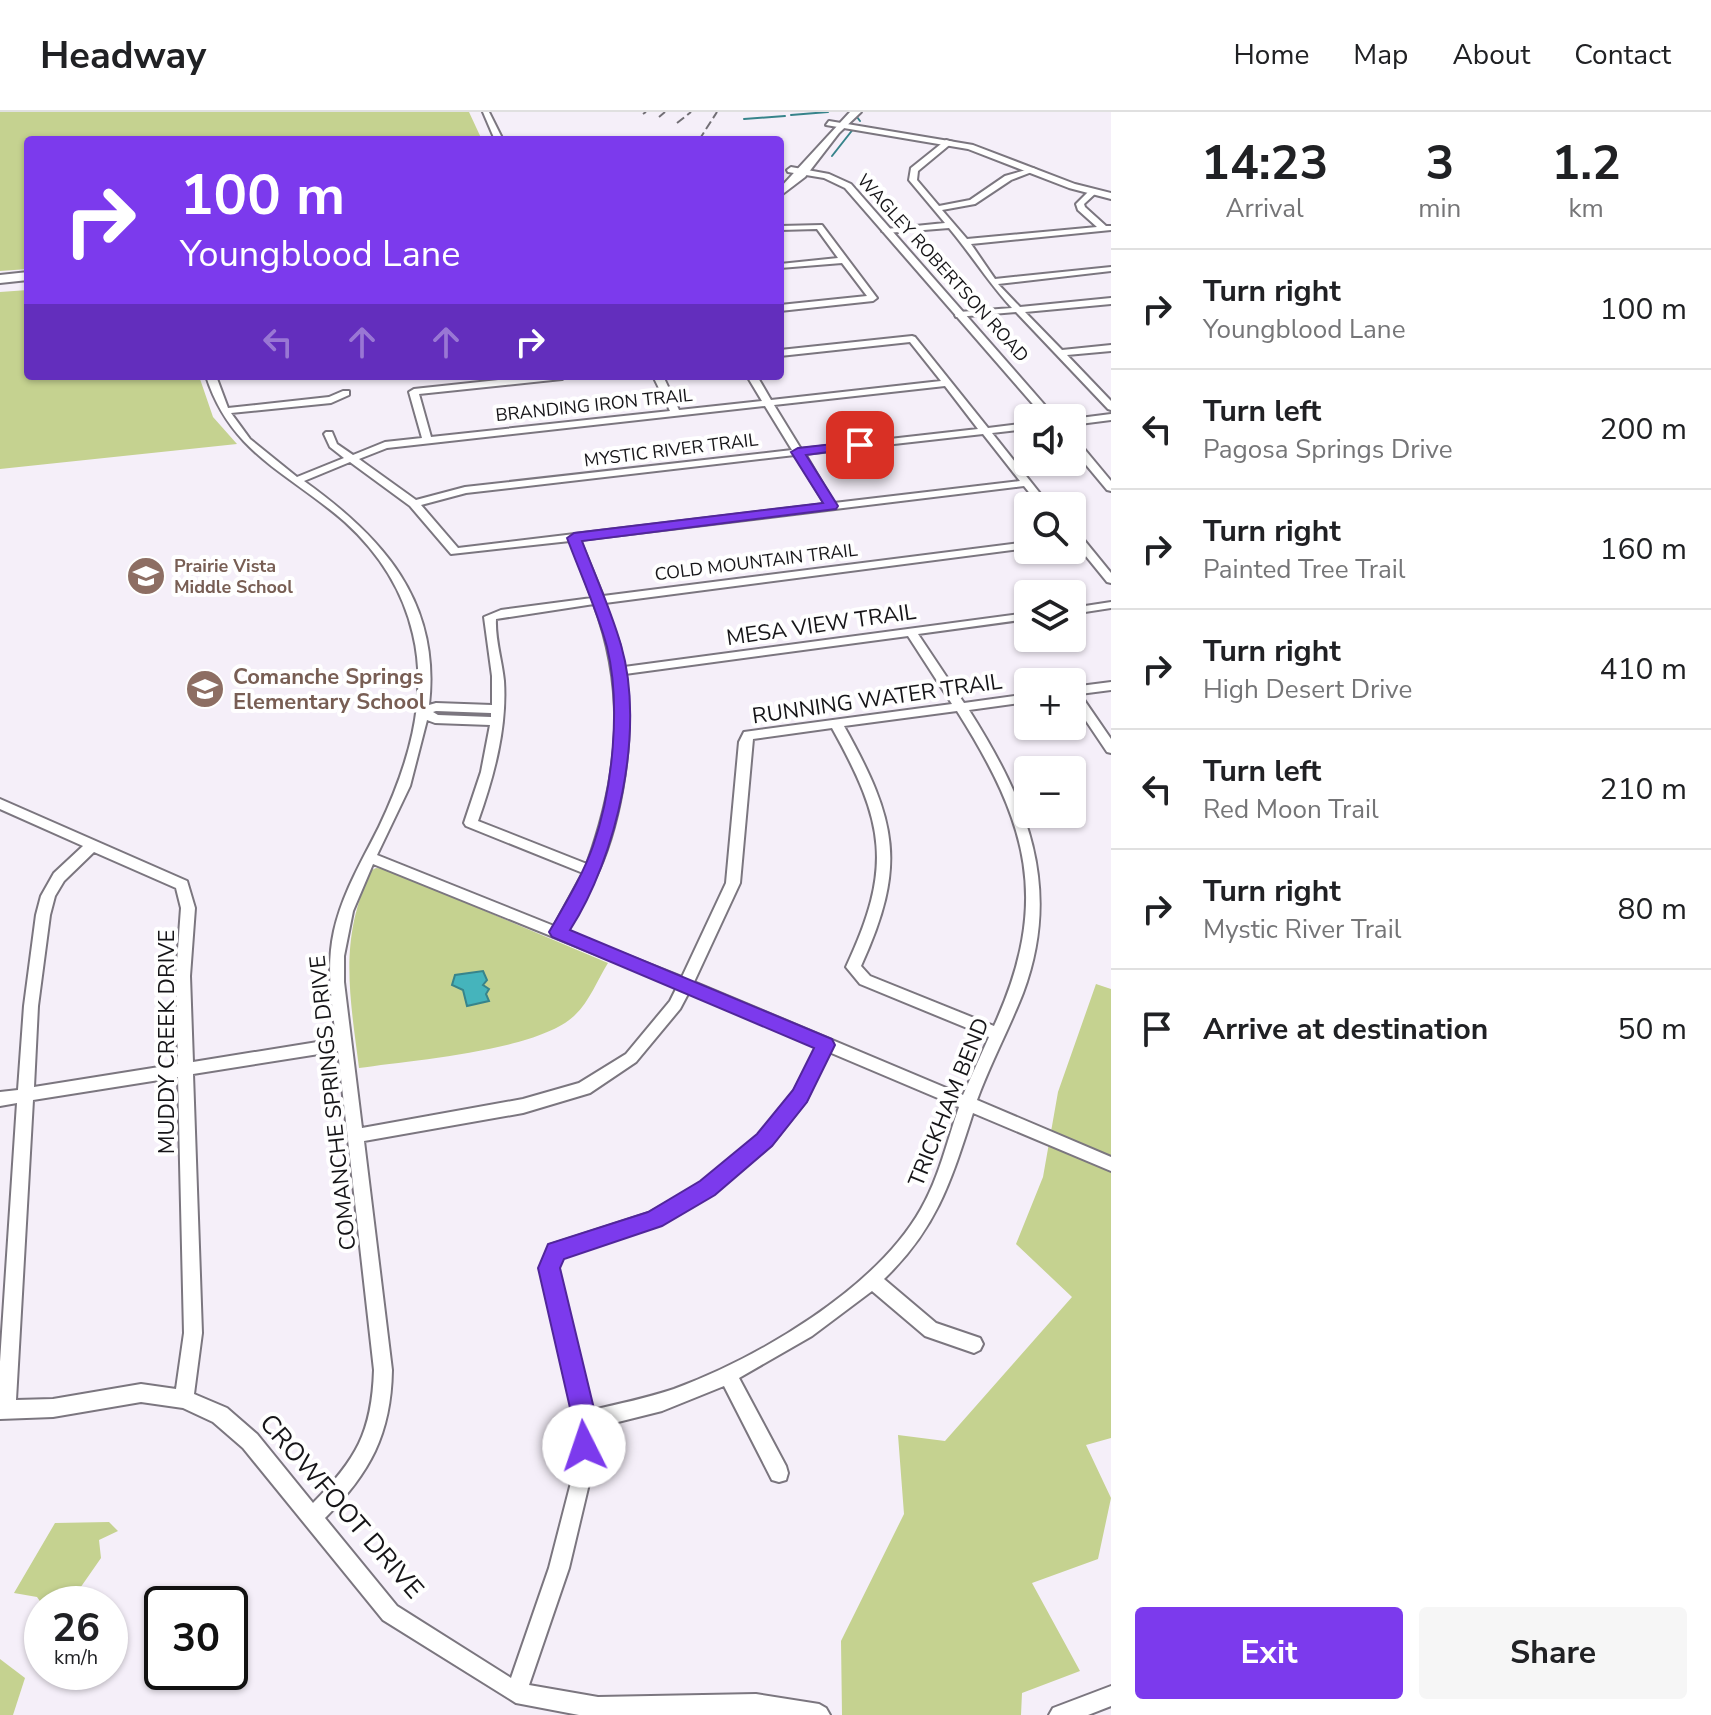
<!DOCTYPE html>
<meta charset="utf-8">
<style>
body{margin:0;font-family:"Nunito Sans",sans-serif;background:#f6f6f6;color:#202124;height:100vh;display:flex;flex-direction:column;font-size:30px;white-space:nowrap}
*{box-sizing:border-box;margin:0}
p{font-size:26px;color:#757577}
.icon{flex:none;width:44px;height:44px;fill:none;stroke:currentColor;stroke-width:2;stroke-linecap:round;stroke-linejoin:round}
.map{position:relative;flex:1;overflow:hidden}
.side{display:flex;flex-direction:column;background:#fff;width:600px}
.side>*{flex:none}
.hud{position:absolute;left:24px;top:24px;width:760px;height:244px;border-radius:8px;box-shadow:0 2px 6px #0004;background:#7c3aed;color:#fff;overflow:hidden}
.controls{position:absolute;left:1014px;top:292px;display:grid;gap:16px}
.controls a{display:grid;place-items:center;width:72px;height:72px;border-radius:8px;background:#fff;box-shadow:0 2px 6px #0004;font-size:40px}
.speed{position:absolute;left:24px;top:1474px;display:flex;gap:16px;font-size:40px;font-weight:700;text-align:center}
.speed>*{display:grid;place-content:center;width:104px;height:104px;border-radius:50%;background:#fff;box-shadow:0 2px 6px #0004;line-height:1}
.speed small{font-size:20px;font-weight:400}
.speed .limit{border:4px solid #111;border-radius:12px;background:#fff;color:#111}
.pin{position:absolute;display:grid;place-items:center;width:68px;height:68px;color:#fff;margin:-34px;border-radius:16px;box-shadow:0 4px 12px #0006}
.me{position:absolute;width:88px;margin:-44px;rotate:356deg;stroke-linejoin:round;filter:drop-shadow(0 0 6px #0008)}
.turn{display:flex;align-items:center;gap:28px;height:168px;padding:0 24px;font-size:36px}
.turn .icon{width:104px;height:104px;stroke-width:2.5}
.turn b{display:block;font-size:56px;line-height:68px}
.lanes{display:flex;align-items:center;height:76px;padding:0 24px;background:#0003;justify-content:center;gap:40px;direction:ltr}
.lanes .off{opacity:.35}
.eta{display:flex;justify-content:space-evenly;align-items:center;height:136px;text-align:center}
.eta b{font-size:48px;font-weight:700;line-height:56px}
.primary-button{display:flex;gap:16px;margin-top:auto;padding:16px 24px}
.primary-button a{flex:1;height:92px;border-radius:8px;background:#7c3aed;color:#fff;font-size:32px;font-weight:700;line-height:92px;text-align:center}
.primary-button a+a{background:#f6f6f6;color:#202124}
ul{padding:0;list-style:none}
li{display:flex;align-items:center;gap:24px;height:120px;padding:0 24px;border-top:2px solid #e0e0e0}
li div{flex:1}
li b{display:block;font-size:30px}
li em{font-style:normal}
header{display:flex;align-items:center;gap:48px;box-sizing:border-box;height:112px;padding:0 40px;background:#fff;border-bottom:2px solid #e0e0e0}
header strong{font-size:38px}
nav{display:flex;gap:44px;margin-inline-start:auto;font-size:28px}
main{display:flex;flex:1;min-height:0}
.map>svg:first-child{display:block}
</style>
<header>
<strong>Headway</strong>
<nav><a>Home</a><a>Map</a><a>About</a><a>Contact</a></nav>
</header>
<main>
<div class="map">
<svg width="1111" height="1603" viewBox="0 0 1111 1603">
<rect width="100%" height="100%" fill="#f5eff9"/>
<g fill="#c5d290">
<path d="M 0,0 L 469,0 L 482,28 L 28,28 L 28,157 L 0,159 Z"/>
<path d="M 28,178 L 28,264 L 199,264 L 213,305 L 237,332 L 0,357 L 0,180 Z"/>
<path d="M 376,756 L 386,757 L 608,851 C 598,867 589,890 575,903 C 539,939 411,948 359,956 C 350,884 338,826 372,758 Z"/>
<path d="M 1096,872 L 1111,877 L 1111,1326 L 1086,1333 L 1111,1386 L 1098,1447 L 1032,1471 L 1080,1559 L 1022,1581 L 1021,1603 L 842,1603 L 841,1529 L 904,1402 L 898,1323 L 945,1329 L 1072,1185 L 1016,1132 L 1043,1065 L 1058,980 Z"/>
<path d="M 109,1410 L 118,1419 L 99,1428 L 101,1446 L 69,1492 L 42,1492 L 37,1485 L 14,1481 L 55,1411 Z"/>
<path d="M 0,1547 L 25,1566 L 13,1603 L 0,1603 Z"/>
</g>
<path fill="#45b4bc" stroke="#37848b" stroke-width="2" d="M 483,859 L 487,868 L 483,873 L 489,877 L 486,882 L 489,889 L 467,894 L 463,878 L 452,873 L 455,863 Z"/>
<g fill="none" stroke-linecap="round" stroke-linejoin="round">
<g stroke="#37848b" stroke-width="2">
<path d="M 791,3 L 828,0"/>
<path d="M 857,5 L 860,9"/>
<path d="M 744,7 L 785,4"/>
<path d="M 832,44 L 854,16"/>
</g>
<defs>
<g id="minor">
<path d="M 483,0 L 489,0 L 503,28 L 495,28 Z"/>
<path d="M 946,28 L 953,30 L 918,59 L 917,68 L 939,94 L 970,88 L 1005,64 L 1033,56 L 1037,58 L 1011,68 L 975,92 L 942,98 L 967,127 L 1097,115 L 1078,98 L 1076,92 L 1090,78 L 1097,80 L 1084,92 L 1085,95 L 1106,114 L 1111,114 L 1111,118 L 971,132 L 995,167 L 1111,155 L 1111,159 L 998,172 L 1020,195 L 1111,186 L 1111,192 L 1025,200 L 1062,238 L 1111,233 L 1111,239 L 1067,243 L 1111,289 L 1111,298 L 1108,297 L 1016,200 L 956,205 L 955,203 L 959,200 L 1012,196 C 988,170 971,142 949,116 L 886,121 L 882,119 L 886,117 L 945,111 L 909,68 L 911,56 Z"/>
<path d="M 822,113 L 877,186 L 873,189 L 780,199 L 780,193 L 867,184 L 842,151 L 780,156 L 780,152 L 838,146 L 817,117 L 780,118 L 780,114 Z"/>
<path d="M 912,224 L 915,225 L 988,316 L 1028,311 L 1028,317 L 992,321 L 1050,394 L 1040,394 L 1024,374 L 580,428 L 603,484 L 1028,430 L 1028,436 L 605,491 L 620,534 L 624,555 L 1028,501 L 1028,507 L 918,522 L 964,591 L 1028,582 L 1028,590 L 969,598 C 1026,688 1063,774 1023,881 C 1009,917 990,952 977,988 L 1111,1045 L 1111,1059 L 973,1001 C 951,1069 937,1116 884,1167 L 936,1211 L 980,1226 L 983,1232 L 980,1238 L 974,1241 L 925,1224 L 872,1179 L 812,1224 L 739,1266 L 786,1354 L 788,1361 L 786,1368 L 779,1370 L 772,1368 L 724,1274 L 662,1299 L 594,1316 L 592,1359 L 569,1456 L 529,1573 L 598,1585 L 756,1582 L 819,1592 L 826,1596 L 830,1603 L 579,1603 L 516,1591 L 383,1508 L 243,1336 L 213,1310 L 183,1296 L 141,1290 L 53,1305 L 0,1307 L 0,1250 L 17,991 L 0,994 L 0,980 L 18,978 L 24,894 L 36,803 L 41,784 L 54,761 L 83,734 L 0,697 L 0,687 L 187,769 L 195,796 L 190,864 L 193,950 L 336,927 C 332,891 326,855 334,819 C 343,780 362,749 379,715 C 407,656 429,588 413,522 C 403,478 378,440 345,410 C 288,360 231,342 206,264 L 216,264 L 228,296 L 329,285 L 343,279 L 349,279 L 349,283 L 331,291 L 231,301 L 250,327 L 297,365 L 344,346 L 330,335 L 324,322 L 326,320 L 332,320 L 337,332 L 353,343 L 385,330 L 422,326 L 409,280 L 414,277 L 536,264 L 567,264 L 562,267 L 419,282 L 431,325 L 670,299 L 653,264 L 663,264 L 679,298 L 762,289 L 747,264 L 757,264 L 771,288 L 941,269 L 910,230 L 780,244 L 780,238 ZM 945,274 L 978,317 L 801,337 L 774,293 ZM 765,294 L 792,338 L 465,375 L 416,388 L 359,347 L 387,336 ZM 983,322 L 1020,369 L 834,391 L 805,342 ZM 795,343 L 825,392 L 458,436 L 421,393 L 466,381 ZM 350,350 L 410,394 L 451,442 L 570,429 L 592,486 L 501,498 L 484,505 L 492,564 L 492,593 L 436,591 L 429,593 C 441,489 382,425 304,369 ZM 594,492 C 627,582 619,663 587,752 L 478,709 C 494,664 507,616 504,569 C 502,548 495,528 496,507 ZM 908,524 L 952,592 L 744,620 L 739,630 L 726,771 L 682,865 L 566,819 C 577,800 589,780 598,760 C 622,707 636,620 625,562 ZM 436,599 L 491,601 L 491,605 L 438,603 L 433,600 ZM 957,599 C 1028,711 1051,789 994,914 L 870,864 L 861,854 C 907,753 897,709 844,614 ZM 427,608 L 435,611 L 490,613 L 481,660 L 464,711 L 466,714 L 583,761 L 554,814 L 377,743 L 410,674 ZM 832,616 C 885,711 893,755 846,855 L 860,872 L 989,925 L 963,983 L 694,870 L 740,771 L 753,627 ZM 94,740 L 176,776 L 181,796 L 176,864 L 178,952 L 34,975 L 38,894 L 50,803 L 55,784 L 64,769 ZM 373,752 L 677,875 L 670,889 L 626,942 L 579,971 L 523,987 L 362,1016 L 344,870 L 344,844 L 353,799 ZM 689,880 L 817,935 L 794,979 L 759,1023 L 702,1071 L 649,1101 L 550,1133 L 540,1156 L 576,1309 L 574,1359 L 549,1456 L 511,1566 L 397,1494 L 325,1406 C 370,1361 391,1322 392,1258 L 364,1029 L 523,1001 L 590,981 L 636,950 L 680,897 ZM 338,939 L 374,1258 C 372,1320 356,1348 313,1391 L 257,1322 L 227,1296 L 194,1282 L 202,1221 L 193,962 ZM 829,940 L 959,995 C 947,1029 939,1066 921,1097 C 876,1177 758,1246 674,1277 C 647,1286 619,1292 592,1298 L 558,1156 L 562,1145 L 660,1112 L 714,1081 L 771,1033 L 806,989 ZM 178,965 L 184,1221 L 176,1277 L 141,1272 L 53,1287 L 16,1288 L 33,988 Z"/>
<path d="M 1111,302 L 1111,308 L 1072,313 L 1072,307 Z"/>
<path d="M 1072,417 L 1076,418 L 1111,461 L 1111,471 L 1107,470 L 1072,427 Z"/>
<path d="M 1111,490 L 1111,496 L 1072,502 L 1072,496 Z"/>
<path d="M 1111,570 L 1111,578 L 1080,582 L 1111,627 L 1111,641 L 1107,640 L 1072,588 L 1072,575 Z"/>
<path d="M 1111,1574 L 1111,1594 L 1088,1603 L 1049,1603 L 1053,1596 Z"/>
</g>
<g id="tertiary">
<path d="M 829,9 L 973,33 L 1075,72 L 1111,81 L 1111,87 L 1069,76 L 968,37 L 826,13 Z"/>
<path d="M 791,55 L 829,62 L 851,72 L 1056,306 L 1045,306 L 845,76 L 824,66 L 788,60 L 787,58 Z"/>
<path d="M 1072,326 L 1076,327 L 1111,369 L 1111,379 L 1107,378 L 1072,336 Z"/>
</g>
<g id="secondary">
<path d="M 850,0 L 861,0 L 839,21 L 805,65 L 780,84 L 780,76 Z"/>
<path d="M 28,160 L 28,168 L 0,171 L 0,163 Z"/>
</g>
</defs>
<use href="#minor" stroke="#7b767f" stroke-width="4"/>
<use href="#tertiary" stroke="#7b767f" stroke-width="4"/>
<use href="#secondary" stroke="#7b767f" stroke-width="4"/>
<use href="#minor" fill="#fff" fill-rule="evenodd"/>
<use href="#tertiary" fill="#fff" fill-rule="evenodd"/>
<use href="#secondary" fill="#fff" fill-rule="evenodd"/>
<g stroke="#726f75" stroke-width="2" stroke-dasharray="9 4" stroke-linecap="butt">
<path d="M 643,2 L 646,0"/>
<path d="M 659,5 L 665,0"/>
<path d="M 677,11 L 691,0"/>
<path d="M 699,28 L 717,0"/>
</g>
</g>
<path fill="#7c3aed" stroke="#51269a" stroke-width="2" d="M 860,329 L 866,333 L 865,335 L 806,343 L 838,394 L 836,397 L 582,429 C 595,463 611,498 621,533 C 646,618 617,745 570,818 L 832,927 L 835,933 L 807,990 L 772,1034 L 715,1083 L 662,1114 L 564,1147 L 560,1156 L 597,1309 L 593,1343 L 584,1346 L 575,1343 L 572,1334 L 573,1309 L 538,1156 L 548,1132 L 648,1100 L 700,1069 L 757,1022 L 793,978 L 814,936 L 552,825 L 549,820 C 565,792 582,765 593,734 C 613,677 621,592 607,535 C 597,498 580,461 567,426 L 574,421 L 823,391 L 791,340 L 798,336 Z"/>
<defs>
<symbol id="school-disc" viewBox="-11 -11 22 22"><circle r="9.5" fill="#8d6e63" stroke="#fff"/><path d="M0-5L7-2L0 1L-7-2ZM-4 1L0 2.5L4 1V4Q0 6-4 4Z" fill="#fff"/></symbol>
</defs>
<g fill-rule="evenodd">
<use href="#school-disc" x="124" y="442" width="44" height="44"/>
<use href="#school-disc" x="183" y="555" width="44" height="44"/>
</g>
<g text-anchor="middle" stroke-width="8" stroke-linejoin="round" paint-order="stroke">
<g font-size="18" fill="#161518" stroke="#fff">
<text transform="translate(943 156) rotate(48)" y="6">WAGLEY ROBERTSON ROAD</text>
<text transform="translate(594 293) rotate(-6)" y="6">BRANDING IRON TRAIL</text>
<text transform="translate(671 338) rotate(-7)" y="6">MYSTIC RIVER TRAIL</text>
<text transform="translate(756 450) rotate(-7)" y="6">COLD MOUNTAIN TRAIL</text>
</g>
<g font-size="18" font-weight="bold" fill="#785e54" stroke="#fff" text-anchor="start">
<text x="174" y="460">Prairie Vista<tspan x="174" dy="21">Middle School</tspan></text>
</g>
<g font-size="22" fill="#161518" stroke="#fff">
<text transform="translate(821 512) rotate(-8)" y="8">MESA VIEW TRAIL</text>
<text transform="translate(877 586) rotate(-8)" y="8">RUNNING WATER TRAIL</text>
<text transform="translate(166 930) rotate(-90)" y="8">MUDDY CREEK DRIVE</text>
<text transform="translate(948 990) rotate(-68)" y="8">TRICKHAM BEND</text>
<text transform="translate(332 991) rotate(-96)" y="8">COMANCHE SPRINGS DRIVE</text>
</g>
<g font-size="22" font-weight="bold" fill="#785e54" stroke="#fff" text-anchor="start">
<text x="233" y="572">Comanche Springs<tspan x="233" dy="25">Elementary School</tspan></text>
</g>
<g font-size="26" fill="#161518" stroke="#fff">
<text transform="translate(342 1394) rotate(49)" y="9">CROWFOOT DRIVE</text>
</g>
</g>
</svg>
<div class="controls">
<a><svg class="icon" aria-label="sound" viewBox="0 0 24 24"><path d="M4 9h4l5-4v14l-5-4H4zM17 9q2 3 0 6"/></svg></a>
<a><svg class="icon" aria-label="search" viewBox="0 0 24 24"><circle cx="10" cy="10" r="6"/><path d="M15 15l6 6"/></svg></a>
<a><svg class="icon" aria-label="layers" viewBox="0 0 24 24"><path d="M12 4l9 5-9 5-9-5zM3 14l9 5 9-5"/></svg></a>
<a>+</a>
<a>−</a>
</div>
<div class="speed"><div>26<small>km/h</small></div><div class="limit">30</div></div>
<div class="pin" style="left:860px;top:333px;background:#d93025"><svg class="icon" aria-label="arrive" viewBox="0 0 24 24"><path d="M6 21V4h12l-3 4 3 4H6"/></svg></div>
<svg class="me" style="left:584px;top:1334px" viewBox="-20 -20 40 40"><circle r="19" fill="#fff"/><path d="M0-13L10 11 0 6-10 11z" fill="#7c3aed"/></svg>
<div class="hud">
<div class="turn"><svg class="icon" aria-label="right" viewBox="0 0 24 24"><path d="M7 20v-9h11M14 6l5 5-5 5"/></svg><div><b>100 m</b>Youngblood Lane</div></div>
<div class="lanes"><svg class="icon off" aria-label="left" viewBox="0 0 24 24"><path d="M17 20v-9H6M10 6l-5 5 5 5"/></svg><svg class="icon off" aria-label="ahead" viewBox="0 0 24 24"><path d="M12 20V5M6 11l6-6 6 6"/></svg><svg class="icon off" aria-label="ahead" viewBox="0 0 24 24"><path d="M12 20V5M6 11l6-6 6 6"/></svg><svg class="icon" aria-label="right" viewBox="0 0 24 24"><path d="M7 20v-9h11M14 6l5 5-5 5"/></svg></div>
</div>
</div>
<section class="side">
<div class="eta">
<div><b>14:23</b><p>Arrival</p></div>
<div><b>3</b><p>min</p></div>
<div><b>1.2</b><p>km</p></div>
</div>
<ul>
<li><svg class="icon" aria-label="right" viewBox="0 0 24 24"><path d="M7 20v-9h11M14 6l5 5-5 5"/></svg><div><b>Turn right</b><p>Youngblood Lane</p></div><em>100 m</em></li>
<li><svg class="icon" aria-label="left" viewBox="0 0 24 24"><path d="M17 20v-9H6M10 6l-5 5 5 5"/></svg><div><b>Turn left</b><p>Pagosa Springs Drive</p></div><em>200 m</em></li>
<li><svg class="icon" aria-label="right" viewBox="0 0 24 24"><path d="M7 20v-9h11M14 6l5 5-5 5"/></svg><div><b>Turn right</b><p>Painted Tree Trail</p></div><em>160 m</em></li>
<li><svg class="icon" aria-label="right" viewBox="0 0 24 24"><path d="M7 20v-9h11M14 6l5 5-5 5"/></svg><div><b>Turn right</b><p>High Desert Drive</p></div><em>410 m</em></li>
<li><svg class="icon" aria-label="left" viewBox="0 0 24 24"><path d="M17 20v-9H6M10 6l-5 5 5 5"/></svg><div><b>Turn left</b><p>Red Moon Trail</p></div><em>210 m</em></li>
<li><svg class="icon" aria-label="right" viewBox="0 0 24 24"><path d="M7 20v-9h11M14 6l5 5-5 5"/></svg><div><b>Turn right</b><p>Mystic River Trail</p></div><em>80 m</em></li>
<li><svg class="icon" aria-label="arrive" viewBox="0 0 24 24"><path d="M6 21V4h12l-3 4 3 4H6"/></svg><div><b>Arrive at destination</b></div><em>50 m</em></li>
</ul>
<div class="primary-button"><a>Exit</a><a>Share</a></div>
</section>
</main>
